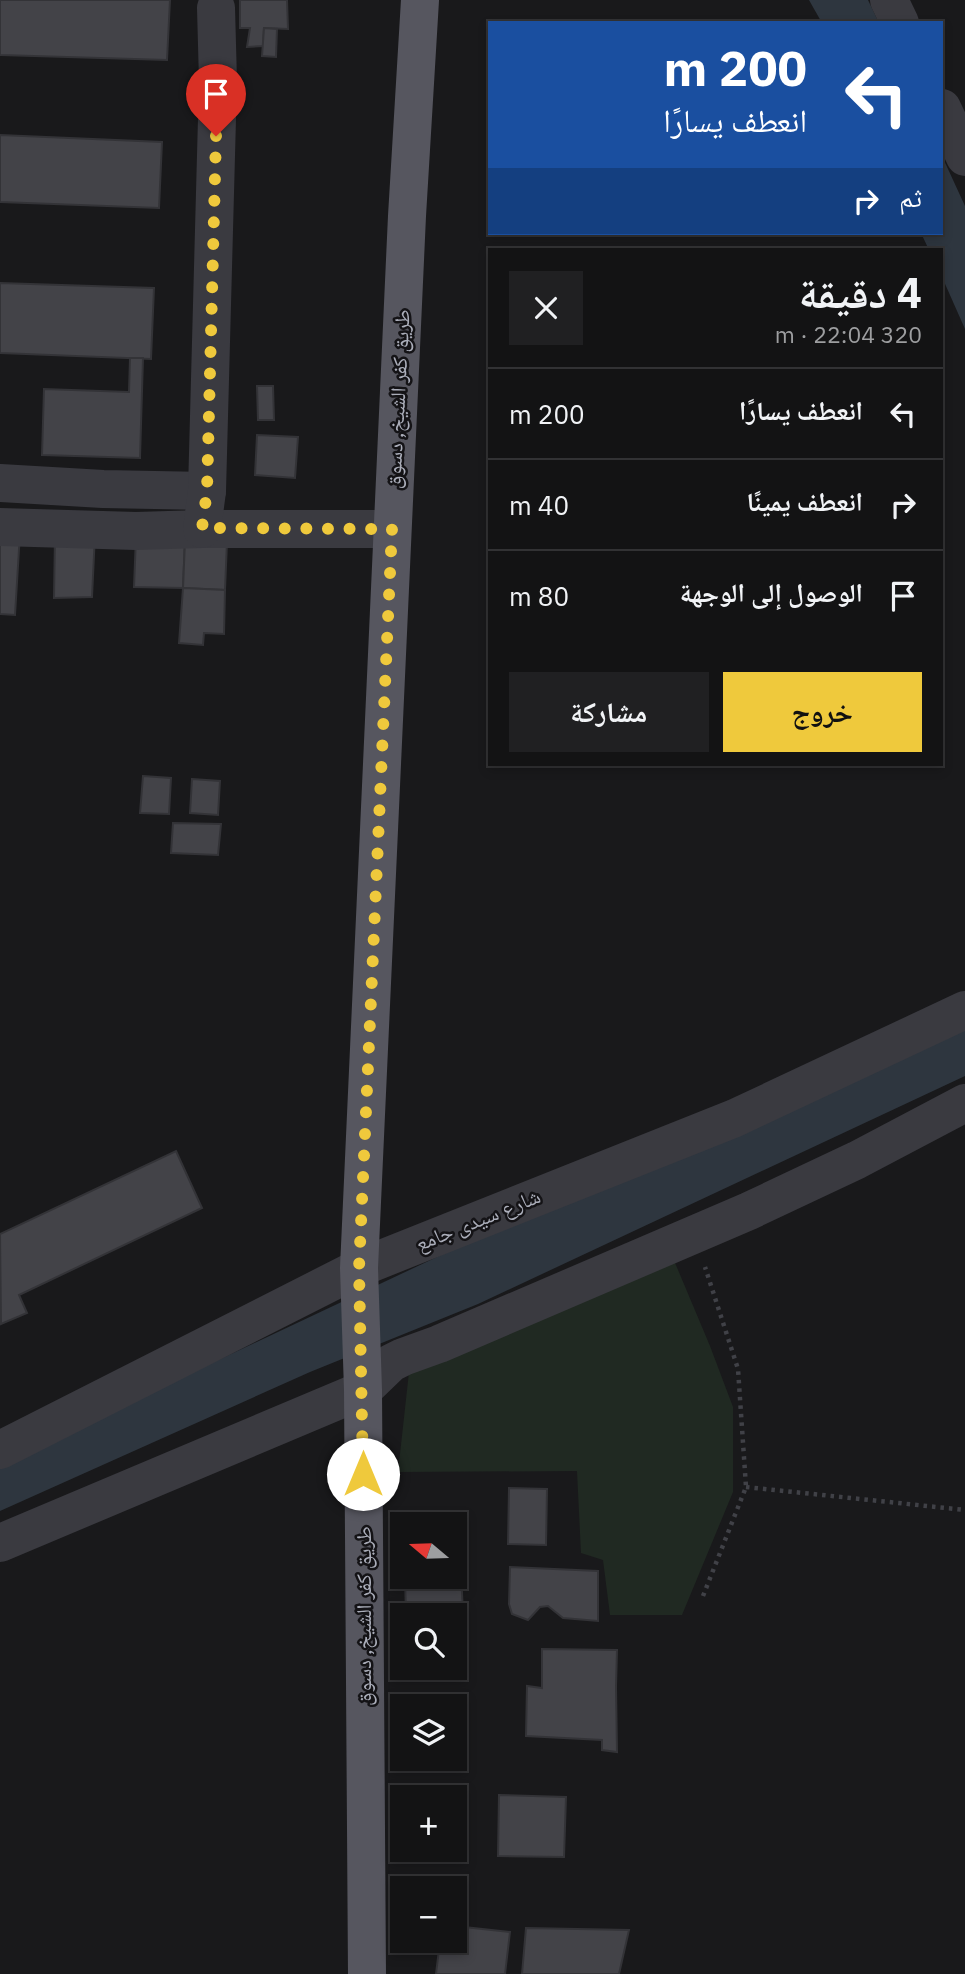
<!DOCTYPE html>
<html lang="ar">
<meta charset="utf-8">
<style>
body{margin:0;font-family:"IBM Plex Sans","Noto Naskh Arabic",sans-serif;background:#202022;color:#f1f3f6;direction:rtl;height:100vh;display:flex;flex-direction:column;font-size:26px;white-space:nowrap}
*{box-sizing:border-box;margin:0}
p{font-size:23px;color:#9d9ea0}
.icon{flex:none;width:38px;height:38px;fill:none;stroke:currentColor;stroke-width:2;stroke-linecap:round;stroke-linejoin:round}
.map{position:relative;flex:1;overflow:hidden;direction:ltr}
.side{position:absolute;left:488px;top:248px;width:455px;height:518px;display:flex;flex-direction:column;background:#131314;border-radius:0px;box-shadow:0 4px 10px #0003,0 0 0 2px #323234;direction:rtl}
.side>*{flex:none}
.hud{position:absolute;left:488px;top:21px;width:455px;height:214px;border-radius:0px;box-shadow:0 4px 10px #0003,0 0 0 2px #323234;direction:rtl;background:#1a4fa0;color:#fff;overflow:hidden}
.needle{width:46px;rotate:289deg}
.buttons{position:absolute;left:390px;top:1512px;display:grid;gap:14px}
.buttons a{display:grid;place-items:center;width:77px;height:77px;border-radius:0px;background:#131314;box-shadow:0 4px 10px #0003,0 0 0 2px #323234;font-size:35px}
.pin{position:absolute;display:grid;place-items:center;width:60px;height:60px;color:#fff;margin:-72px -30px;border-radius:50% 50% 50% 0;rotate:-45deg;box-shadow:0 0 7px #0007}
.pin .icon{rotate:45deg}
.me{position:absolute;width:77px;margin:-38px;rotate:0deg;stroke-linejoin:round;filter:drop-shadow(0 0 5px #0008)}
.turn{display:flex;align-items:center;gap:24px;height:147px;padding:0 21px;font-size:32px}
.turn .icon{width:91px;height:91px;stroke-width:2.5}
.turn b{display:block;font-size:49px;line-height:60px}
.then{display:flex;align-items:center;height:66px;padding:0 21px;background:#0003;gap:14px;font-size:26px}
.round{display:grid;place-items:center;flex:none;width:74px;height:74px;border-radius:0px;background:#202022}
.head{display:flex;align-items:center;justify-content:space-between;height:119px;padding:0 21px}
h1{font-size:42px;font-weight:800;line-height:52px}
.action{display:flex;gap:14px;margin-top:auto;padding:14px 21px}
.action a{flex:1;height:80px;border-radius:0px;background:#efc93c;color:#111;font-size:28px;font-weight:800;line-height:80px;text-align:center}
.action a+a{background:#202022;color:#f1f3f6}
ul{padding:0;list-style:none}
li{display:flex;align-items:center;gap:21px;height:91px;padding:0 21px;border-top:2px solid #323234}
li div{flex:1}
li b{display:block;font-size:26px}
li em{font-style:normal}
.map>svg:first-child{display:block}
</style>
<div class="map">
<svg width="965" height="1974" viewBox="0 0 965 1974">
<rect width="100%" height="100%" fill="#19191b"/>
<path fill="#202922" d="M 673,1258 L 710,1346 L 733,1407 L 733,1492 L 682,1615 L 610,1615 L 603,1560 L 581,1553 L 577,1471 L 398,1472 L 409,1372 Z"/>
<g fill="#2e363f">
<path d="M 809,0 L 868,0 L 879,23 L 822,23 Z"/>
<path d="M 942,156 L 965,206 L 965,329 L 942,277 L 942,250 L 929,250 L 921,233 L 942,233 Z"/>
<path d="M 965,1019 L 965,1076 L 478,1304 L 310,1372 L 0,1511 L 0,1463 L 541,1208 Z"/>
</g>
<g fill="#434348" stroke="#333337" stroke-width="2">
<path d="M 0,0 L 170,0 L 167,60 L 0,55 Z"/>
<path d="M 240,0 L 287,0 L 288,29 L 264,28 L 263,46 L 247,47 L 250,28 L 240,28 Z"/>
<path d="M 264,28 L 277,29 L 276,57 L 262,56 Z"/>
<path d="M 0,135 L 162,142 L 159,208 L 0,202 Z"/>
<path d="M 0,283 L 154,288 L 151,359 L 0,353 Z"/>
<path d="M 130,358 L 143,358 L 140,458 L 42,455 L 44,389 L 129,392 Z"/>
<path d="M 257,386 L 273,386 L 274,420 L 258,420 Z"/>
<path d="M 257,435 L 298,437 L 295,478 L 255,475 Z"/>
<path d="M 0,532 L 20,533 L 15,615 L 0,614 Z"/>
<path d="M 95,534 L 92,597 L 54,598 L 55,535 Z"/>
<path d="M 136,536 L 185,540 L 183,588 L 134,587 Z"/>
<path d="M 185,540 L 227,542 L 225,590 L 183,588 Z"/>
<path d="M 183,588 L 225,590 L 224,634 L 204,633 L 203,645 L 179,643 Z"/>
<path d="M 143,776 L 171,778 L 169,814 L 140,813 Z"/>
<path d="M 192,779 L 220,781 L 218,815 L 190,813 Z"/>
<path d="M 173,823 L 221,824 L 218,855 L 171,853 Z"/>
<path d="M 176,1151 L 202,1208 L 19,1295 L 27,1313 L 1,1324 L 0,1234 Z"/>
<path d="M 509,1488 L 547,1489 L 546,1545 L 508,1544 Z"/>
<path d="M 510,1567 L 598,1571 L 598,1621 L 563,1618 L 548,1606 L 540,1607 L 528,1620 L 512,1614 L 509,1604 Z"/>
<path d="M 455,1571 L 461,1571 L 463,1614 L 406,1615 L 405,1577 L 455,1577 Z"/>
<path d="M 542,1649 L 617,1650 L 616,1687 L 617,1752 L 602,1750 L 602,1740 L 526,1736 L 527,1686 L 542,1688 Z"/>
<path d="M 499,1795 L 566,1797 L 564,1857 L 498,1856 Z"/>
<path d="M 455,1926 L 510,1932 L 505,1974 L 436,1974 L 440,1941 L 455,1941 Z"/>
<path d="M 526,1928 L 629,1930 L 619,1974 L 522,1974 Z"/>
</g>
<g fill="none" stroke-linecap="round" stroke-linejoin="round">
<g stroke="#404147" stroke-width="4.5" stroke-dasharray="3.5 5" stroke-linecap="butt">
<path d="M 746,1487 L 965,1510"/>
<path d="M 703,1596 L 746,1487 L 738,1369 L 705,1267"/>
</g>
<g stroke="#3a3a40" stroke-width="38">
<path d="M 889,0 L 900,23"/>
<path d="M 942,108 L 965,157"/>
<path d="M 0,483 L 103,489 L 207,491"/>
<path d="M 0,527 L 136,531 L 202,529 L 392,529"/>
<path d="M 202,529 L 207,491 L 218,81 L 216,8"/>
<path d="M 0,1450 L 359,1268 L 735,1118 L 965,1010"/>
<path d="M 0,1543 L 363,1390 L 391,1363 L 403,1357 L 439,1344 L 749,1211 L 857,1160 L 965,1103"/>
</g>
<path stroke="#56565f" stroke-width="38" d="M 367,1974 L 363,1390 L 359,1268 L 407,216 L 420,0"/>
</g>
<g fill="none" stroke-linecap="round" stroke-linejoin="round">
<path stroke="#efc93c" stroke-width="12" stroke-dasharray="0 21.6" d="M 216,136 L 207,491 L 202,528 L 392,529 L 359,1268 L 363,1474"/>
</g>
<g text-anchor="middle" stroke-width="5" stroke-linejoin="round" paint-order="stroke">
<g font-size="21" fill="#abaeba" stroke="#141316">
<text transform="translate(398 399) rotate(-87)" y="7">طريق كفر الشيخ, دسوق</text>
<text transform="translate(478 1220) rotate(-22)" y="7">شارع سيدى جامع</text>
<text transform="translate(364 1616) rotate(-90)" y="7">طريق كفر الشيخ, دسوق</text>
</g>
</g>
</svg>
<div class="buttons">
<a><svg class="needle" viewBox="-14 -14 28 28"><path d="M0-13l5 13h-10z" fill="#e53935"/><path d="M0 13l5-13h-10z" fill="#9d9ea0"/></svg></a>
<a><svg class="icon" aria-label="search" viewBox="0 0 24 24"><circle cx="10" cy="10" r="6"/><path d="M15 15l6 6"/></svg></a>
<a><svg class="icon" aria-label="layers" viewBox="0 0 24 24"><path d="M12 4l9 5-9 5-9-5zM3 14l9 5 9-5"/></svg></a>
<a>+</a>
<a>−</a>
</div>
<div class="pin" style="left:216px;top:136px;background:#d93025"><svg class="icon" aria-label="arrive" viewBox="0 0 24 24"><path d="M6 21V4h12l-3 4 3 4H6"/></svg></div>
<svg class="me" style="left:363px;top:1474px" viewBox="-20 -20 40 40"><circle r="19" fill="#fff"/><path d="M0-13L10 11 0 6-10 11z" fill="#efc93c"/></svg>
<div class="hud">
<div class="turn"><svg class="icon" aria-label="left" viewBox="0 0 24 24"><path d="M17 20v-9H6M10 6l-5 5 5 5"/></svg><div><b>200 m</b>انعطف يسارًا</div></div>
<div class="then">ثم<svg class="icon" aria-label="right" viewBox="0 0 24 24"><path d="M7 20v-9h11M14 6l5 5-5 5"/></svg></div>
</div>
<section class="side">
<div class="head"><div><h1>4 دقيقة</h1><p>320 m · 22:04</p></div><a class="round"><svg class="icon" aria-label="close" viewBox="0 0 24 24"><path d="M6 6l12 12M18 6L6 18"/></svg></a></div>
<ul>
<li><svg class="icon" aria-label="left" viewBox="0 0 24 24"><path d="M17 20v-9H6M10 6l-5 5 5 5"/></svg><div><b>انعطف يسارًا</b></div><em>200 m</em></li>
<li><svg class="icon" aria-label="right" viewBox="0 0 24 24"><path d="M7 20v-9h11M14 6l5 5-5 5"/></svg><div><b>انعطف يمينًا</b></div><em>40 m</em></li>
<li><svg class="icon" aria-label="arrive" viewBox="0 0 24 24"><path d="M6 21V4h12l-3 4 3 4H6"/></svg><div><b>الوصول إلى الوجهة</b></div><em>80 m</em></li>
</ul>
<div class="action"><a>خروج</a><a>مشاركة</a></div>
</section>
</div>
